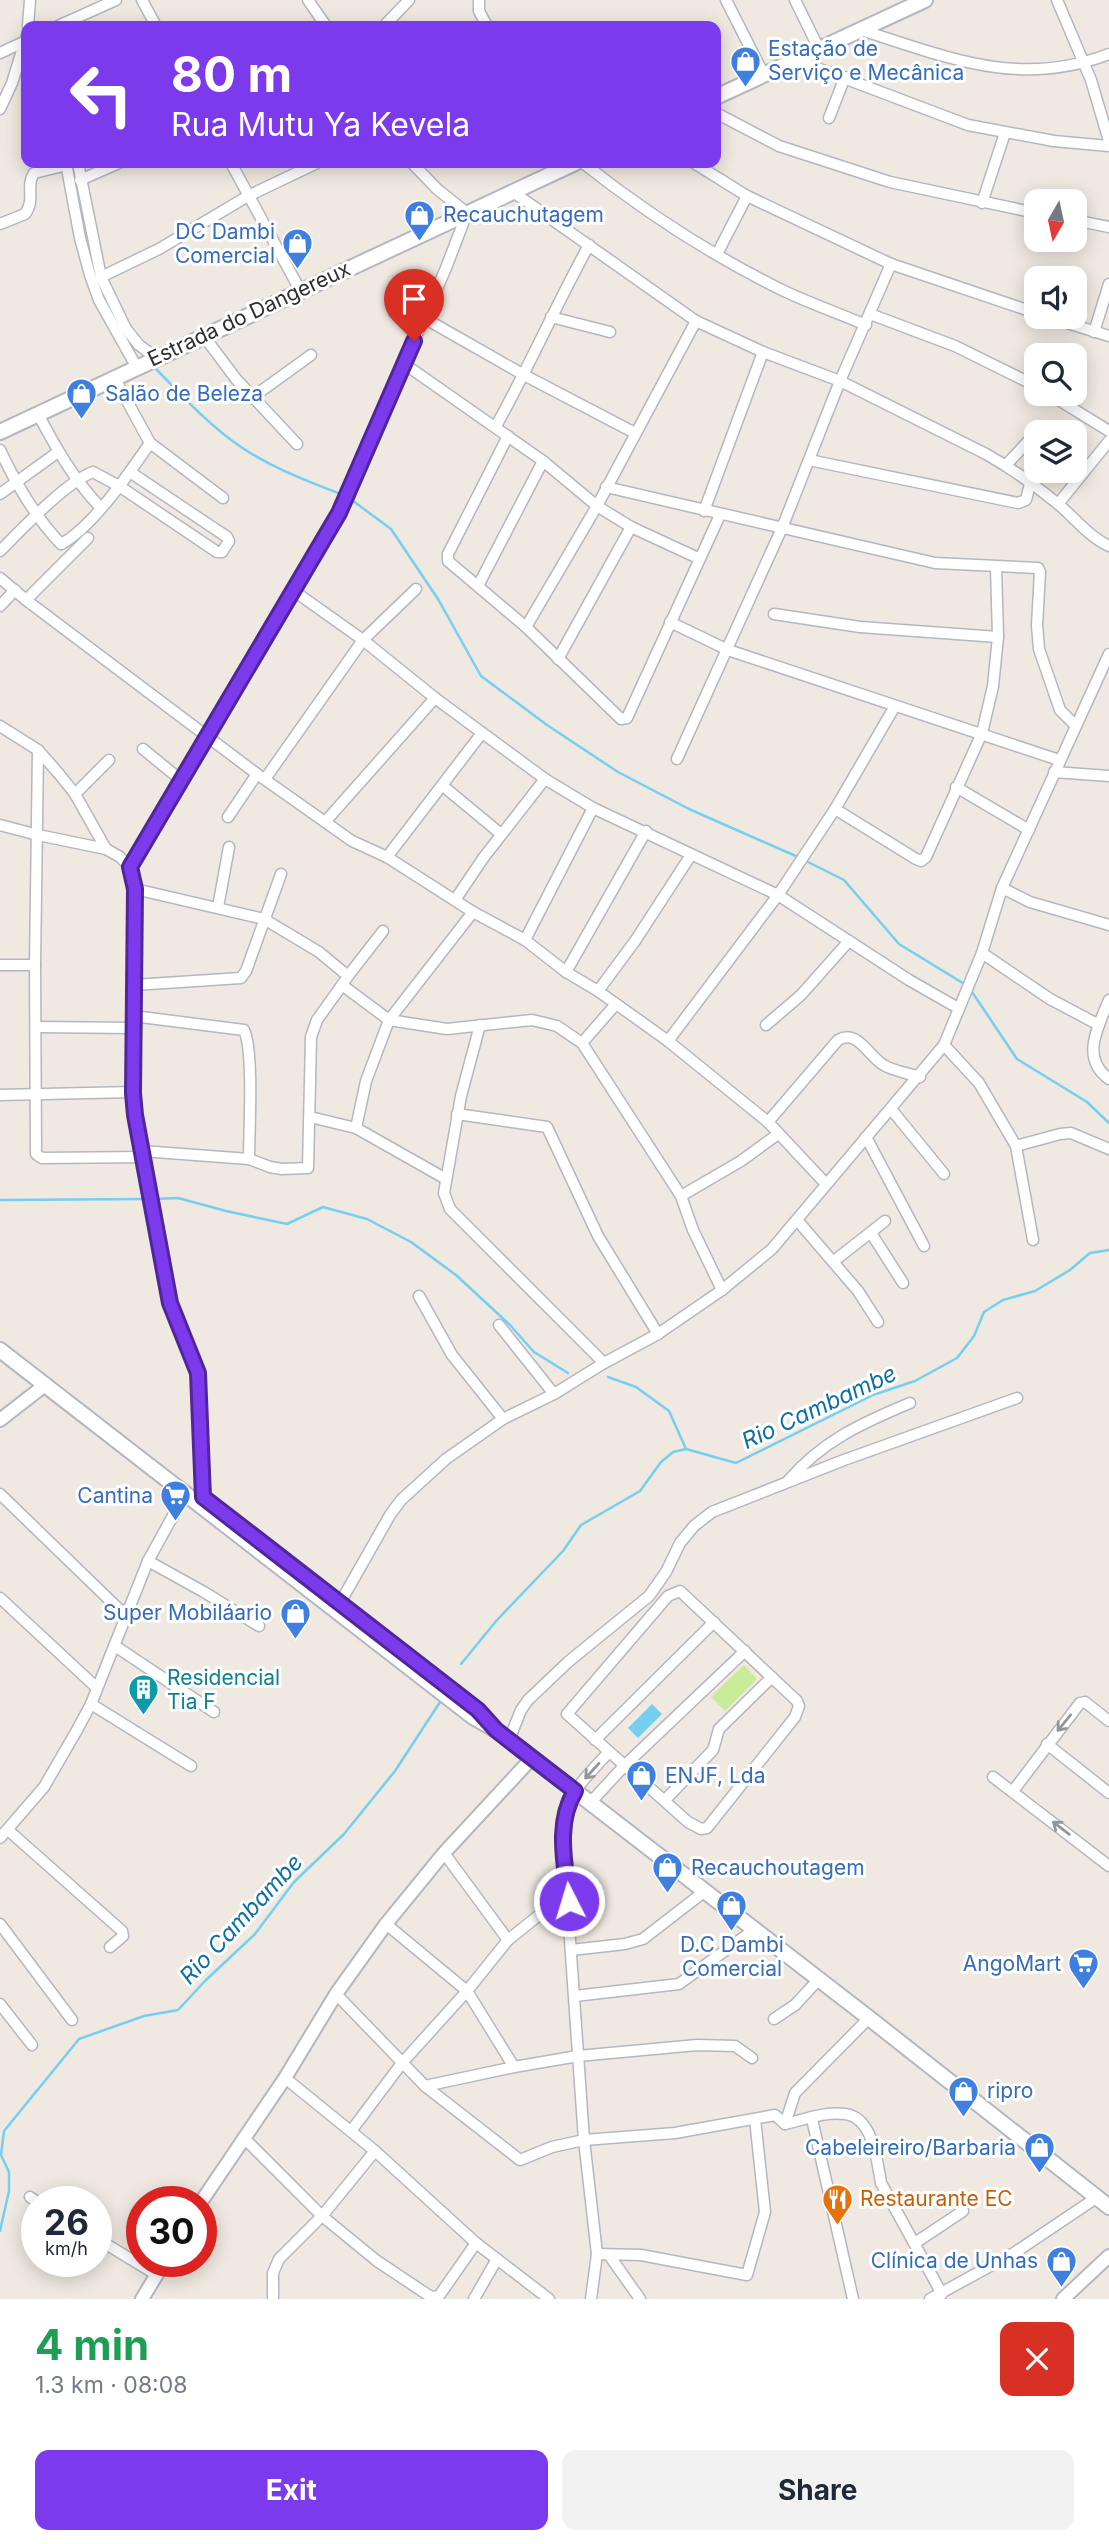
<!DOCTYPE html>
<meta charset="utf-8">
<style>
body{margin:0;font-family:Inter,sans-serif;background:#f2f2f3;color:#1f2937;height:100vh;display:flex;flex-direction:column;font-size:26px;white-space:nowrap}
*{box-sizing:border-box;margin:0}
p{font-size:23px;color:#747a83}
.icon{flex:none;width:38px;height:38px;fill:none;stroke:currentColor;stroke-width:2;stroke-linecap:round;stroke-linejoin:round}
.map{position:relative;height:2299px;overflow:hidden}
.panel{display:flex;flex-direction:column;background:#fff;flex:1}
.panel>*{flex:none}
.hud{position:absolute;left:21px;top:21px;width:700px;height:147px;border-radius:14px;box-shadow:0 4px 18px #0003;background:#7c3aed;color:#fff;overflow:hidden}
.needle{width:46px;rotate:189deg}
.tools{position:absolute;left:1024px;top:189px;display:grid;gap:14px}
.tools a{display:grid;place-items:center;width:63px;height:63px;border-radius:14px;background:#fff;box-shadow:0 4px 18px #0003;font-size:35px}
.speed{position:absolute;left:21px;top:2186px;display:flex;gap:14px;font-size:35px;font-weight:700;text-align:center}
.speed>*{display:grid;place-content:center;width:91px;height:91px;border-radius:50%;background:#fff;box-shadow:0 4px 18px #0003;line-height:1}
.speed small{font-size:18px;font-weight:400}
.speed .limit{border:10px solid #d22;background:#fff;color:#111}
.pin{position:absolute;display:grid;place-items:center;width:60px;height:60px;color:#fff;margin:-72px -30px;border-radius:50% 50% 50% 0;rotate:-45deg;box-shadow:0 0 7px #0007}
.pin .icon{rotate:45deg}
.me{position:absolute;width:77px;margin:-38px;rotate:355deg;stroke-linejoin:round;filter:drop-shadow(0 0 5px #0008)}
.turn{display:flex;align-items:center;gap:24px;height:147px;padding:0 35px;font-size:32px}
.turn .icon{width:91px;height:91px;stroke-width:2.5}
.turn b{display:block;font-size:49px;line-height:60px}
.round{display:grid;place-items:center;flex:none;width:74px;height:74px;border-radius:14px;background:#f2f2f3}
.headline{display:flex;align-items:center;justify-content:space-between;height:119px;padding:0 35px}
h1{font-size:42px;font-weight:700;line-height:52px;color:#1e9e55}
.button{display:flex;gap:14px;margin-top:auto;padding:14px 35px}
.button a{flex:1;height:80px;border-radius:14px;background:#7c3aed;color:#fff;font-size:28px;font-weight:700;line-height:80px;text-align:center}
.button a+a{background:#f2f2f3;color:#1f2937}
.map>svg:first-child{display:block}
</style>
<div class="map">
<svg width="1109" height="2299" viewBox="0 0 1109 2299">
<rect width="100%" height="100%" fill="#efe9e1"/>
<path fill="#c9ec9a" d="M 744,1665 L 757,1679 L 725,1711 L 711,1697 Z"/>
<path fill="#75cff0" d="M 652,1704 L 662,1714 L 638,1738 L 628,1728 Z"/>
<g fill="none" stroke-linecap="round" stroke-linejoin="round">
<g stroke="#75cff0" stroke-width="2.5">
<path d="M 81,204 L 85,222"/>
<path d="M 100,286 L 115,318"/>
<path d="M 154,367 C 181,394 208,425 241,447 C 272,468 308,481 343,495"/>
<path d="M 349,498 L 391,529 L 438,599 L 481,676 L 547,725 L 618,772 L 689,809 L 798,857"/>
<path d="M 804,860 L 844,880 L 899,944 L 966,985"/>
<path d="M 970,989 L 1017,1059 L 1087,1102 L 1109,1123"/>
<path d="M 154,1199 L 178,1198 L 226,1211 L 287,1224 L 323,1207 L 367,1219 L 411,1242 L 456,1275 L 510,1325 L 534,1352 L 568,1373"/>
<path d="M 0,1200 L 147,1199"/>
<path d="M 608,1377 L 636,1387 L 669,1411 L 686,1449"/>
<path d="M 461,1664 L 497,1620 L 563,1551 L 581,1525 L 640,1491 L 661,1462 L 673,1452 L 686,1449 L 736,1463 L 873,1395 L 915,1381 L 957,1358 L 974,1336 L 984,1312 L 1003,1300 L 1035,1291 L 1070,1270 L 1090,1253 L 1109,1250"/>
<path d="M 0,2231 L 9,2191 L 9,2172 L 1,2155 L 4,2131 L 79,2039 L 144,2016 L 178,2010 L 206,1980 L 255,1934 L 294,1882 L 344,1834 L 395,1771 L 442,1699"/>
</g>
<defs>
<g id="minor">
<path d="M 142,0 L 156,26"/>
<path d="M 308,0 L 326,26"/>
<path d="M 479,0 L 479,11 L 487,26"/>
<path d="M 726,0 L 764,75"/>
<path d="M 795,0 L 819,49"/>
<path d="M 1057,0 L 1091,80 L 1109,141"/>
<path d="M 28,26 L 30,0"/>
<path d="M 58,26 L 116,0"/>
<path d="M 384,26 L 409,0"/>
<path d="M 861,30 C 947,57 1019,89 1109,54"/>
<path d="M 0,53 L 26,41"/>
<path d="M 796,60 L 968,125 L 1054,141 L 1109,146"/>
<path d="M 0,109 L 12,83 L 26,38"/>
<path d="M 716,113 L 779,146 L 890,182 L 1036,213"/>
<path d="M 829,118 L 845,77"/>
<path d="M 66,163 L 80,238 L 90,275 L 99,300 L 136,366"/>
<path d="M 78,163 L 101,277 L 126,329 L 139,345 L 155,357"/>
<path d="M 231,163 L 300,290"/>
<path d="M 583,163 C 645,212 711,255 782,290 C 809,303 838,313 866,325"/>
<path d="M 694,163 L 747,196 L 891,264 L 1036,313"/>
<path d="M 80,180 L 119,163"/>
<path d="M 513,192 L 696,321 L 763,352 L 840,381 L 986,454 C 1011,468 1036,486 1058,504 C 1075,518 1089,537 1109,546"/>
<path d="M 982,203 L 1005,133"/>
<path d="M 1074,220 L 1109,227"/>
<path d="M 0,224 L 25,214 C 36,199 25,186 34,173 L 67,165"/>
<path d="M 717,254 L 747,196"/>
<path d="M 101,277 L 159,249 L 248,196 L 317,163"/>
<path d="M 870,314 L 955,346 L 1036,386"/>
<path d="M 551,317 L 610,332"/>
<path d="M 1048,317 L 1109,336"/>
<path d="M 424,318 L 524,375 L 635,433"/>
<path d="M 1094,332 L 1109,284"/>
<path d="M 203,335 L 236,379 L 297,444"/>
<path d="M 403,363 L 543,461 L 597,506 L 631,527 L 698,558"/>
<path d="M 114,377 L 150,443 L 223,498"/>
<path d="M 1049,394 L 1109,431"/>
<path d="M 253,397 L 311,355"/>
<path d="M 38,414 C 56,448 74,480 101,508"/>
<path d="M 496,426 C 529,367 556,305 589,245"/>
<path d="M 508,436 L 448,554 L 448,561 L 526,627 L 621,719 L 627,718 L 720,515"/>
<path d="M 0,450 C 16,484 35,517 61,544 C 92,528 130,472 150,443"/>
<path d="M 809,460 L 1018,503 L 1026,500 L 1030,484"/>
<path d="M 1006,465 L 1036,433"/>
<path d="M 606,487 L 935,563 L 1038,568 L 1040,572 L 1037,625 L 1039,649 L 1060,710 L 1075,725"/>
<path d="M 0,494 L 58,452"/>
<path d="M 1058,504 L 1109,441"/>
<path d="M 704,511 L 763,352"/>
<path d="M 0,551 C 22,529 66,482 93,472 L 119,486 L 217,552 L 222,552 L 229,541 L 227,537 L 130,472"/>
<path d="M 0,578 L 26,600 L 257,774 L 352,841 L 387,857 L 473,912 L 525,940 L 566,972 L 598,991 L 668,1041 L 768,1122 L 826,1184"/>
<path d="M 478,586 L 543,461"/>
<path d="M 294,591 L 363,640 L 435,698 L 545,779 L 593,808 L 778,895 L 909,980 L 958,1008"/>
<path d="M 26,600 L 88,538"/>
<path d="M 0,606 L 15,590"/>
<path d="M 774,614 L 860,627 L 998,637"/>
<path d="M 670,622 L 728,650 L 1059,760"/>
<path d="M 526,627 L 597,506 L 696,321"/>
<path d="M 558,659 L 631,527"/>
<path d="M 0,726 L 38,750 L 59,774 L 75,794 L 106,849 L 120,857 L 130,867 L 135,889 L 264,919 L 319,952 L 348,976 L 342,985 L 389,1020 L 447,1029 L 532,1020 L 557,1026 L 582,1043 L 681,1196 L 693,1230 L 722,1290"/>
<path d="M 143,749 L 182,781"/>
<path d="M 38,750 L 35,965 L 36,1154 L 42,1158 L 144,1157"/>
<path d="M 677,759 L 782,528 L 840,381 L 891,264"/>
<path d="M 1054,772 L 1109,776"/>
<path d="M 265,779 L 363,640 L 416,589"/>
<path d="M 443,786 L 501,834"/>
<path d="M 956,787 L 1029,830"/>
<path d="M 75,794 L 109,760"/>
<path d="M 835,809 L 916,859 L 921,861 L 926,857 L 982,733 L 993,686 L 998,637 L 996,567"/>
<path d="M 228,817 L 257,774"/>
<path d="M 325,822 L 435,698"/>
<path d="M 0,825 L 38,835 L 106,849"/>
<path d="M 387,857 L 482,733"/>
<path d="M 130,867 L 339,513 L 446,268 L 467,213 L 437,189 L 412,163"/>
<path d="M 1002,888 L 1030,902 L 1109,925"/>
<path d="M 135,889 L 133,1092 L 135,1115 L 170,1303 L 198,1373 L 203,1497"/>
<path d="M 455,900 L 484,857 L 545,779"/>
<path d="M 218,907 L 229,847"/>
<path d="M 525,940 L 593,808"/>
<path d="M 982,953 L 1050,999 L 1099,1025"/>
<path d="M 0,965 L 35,965"/>
<path d="M 566,972 L 646,831"/>
<path d="M 348,976 L 383,931"/>
<path d="M 134,985 L 241,978 L 246,971 L 281,874"/>
<path d="M 598,991 L 635,941 L 691,855"/>
<path d="M 1109,1000 C 1098,1027 1080,1058 1109,1079"/>
<path d="M 133,1016 L 244,1030 C 254,1051 249,1133 249,1159"/>
<path d="M 480,1025 L 461,1096 L 444,1193 L 450,1209 L 604,1363"/>
<path d="M 766,1025 L 801,995 L 849,941"/>
<path d="M 37,1027 L 133,1028"/>
<path d="M 668,1041 L 778,895 L 835,809 L 895,706"/>
<path d="M 582,1043 L 616,1004"/>
<path d="M 944,1045 L 979,1083 L 1016,1146 L 1033,1240"/>
<path d="M 0,1095 L 133,1092"/>
<path d="M 891,1109 L 944,1174"/>
<path d="M 457,1114 L 547,1127 L 598,1236 L 658,1334"/>
<path d="M 310,1117 L 356,1128"/>
<path d="M 768,1122 L 838,1040 C 857,1029 867,1054 882,1064 C 892,1071 908,1073 920,1077"/>
<path d="M 866,1137 L 924,1246"/>
<path d="M 1016,1146 L 1060,1134 L 1071,1133 L 1109,1149"/>
<path d="M 142,1151 L 249,1159 L 270,1167 L 282,1169 L 308,1168 L 311,1037 L 317,1020 L 342,985"/>
<path d="M 446,1179 L 356,1128 L 366,1081 L 389,1020 L 473,912"/>
<path d="M 681,1196 L 741,1161 L 778,1134"/>
<path d="M 797,1220 L 858,1291 L 878,1322"/>
<path d="M 871,1233 L 903,1283"/>
<path d="M 834,1261 L 885,1221"/>
<path d="M 419,1296 L 452,1355 L 503,1419"/>
<path d="M 499,1325 L 554,1394"/>
<path d="M 788,1481 C 822,1441 862,1423 910,1403"/>
<path d="M 0,1494 L 125,1615"/>
<path d="M 148,1561 L 204,1592 L 259,1626"/>
<path d="M 680,1591 L 797,1701 L 799,1706 L 795,1717 L 707,1828 L 701,1829 L 688,1822 L 567,1714 L 668,1596 Z"/>
<path d="M 0,1598 L 97,1688"/>
<path d="M 340,1603 L 390,1515 L 401,1500 L 446,1459 L 503,1419 L 554,1394 L 604,1363 L 658,1334 L 722,1290 L 772,1249 L 944,1045 L 982,953 L 1002,888 L 1109,654"/>
<path d="M 115,1646 L 214,1712"/>
<path d="M 91,1704 L 191,1766"/>
<path d="M 509,1740 L 521,1710 L 528,1700 L 568,1662 L 649,1596 L 666,1572 L 680,1543 L 694,1526 L 712,1512 L 844,1460 L 1017,1398"/>
<path d="M 595,1740 L 714,1622"/>
<path d="M 1047,1744 L 1109,1793"/>
<path d="M 993,1777 L 1109,1866"/>
<path d="M 1013,1791 L 1080,1703 L 1085,1702 L 1109,1721"/>
<path d="M 665,1800 L 713,1750 L 719,1729 L 772,1677"/>
<path d="M 590,1803 L 625,1765 L 745,1651"/>
<path d="M 8,1830 L 122,1931 L 123,1936 L 110,1947"/>
<path d="M 0,1838 L 44,1787 L 77,1730 L 91,1704 L 148,1561 L 185,1494"/>
<path d="M 444,1853 L 508,1940"/>
<path d="M 0,1924 L 72,2020"/>
<path d="M 386,1924 L 467,1991 L 514,2067"/>
<path d="M 571,1950 L 625,1944 L 643,1939 L 705,1891"/>
<path d="M 336,1994 L 425,2086 L 520,2160 L 552,2147 L 584,2140 L 675,2133 L 775,2115 L 785,2124 C 803,2120 826,2111 845,2114 C 873,2117 877,2161 881,2183 L 942,2294"/>
<path d="M 575,1996 L 679,1984 L 755,1929"/>
<path d="M 0,2004 L 32,2045"/>
<path d="M 774,2019 L 795,2005 L 819,1979"/>
<path d="M 285,2078 L 375,2151 L 476,2243 L 549,2299"/>
<path d="M 425,2086 L 514,2067 L 578,2056 L 697,2045 L 735,2046 L 752,2058"/>
<path d="M 812,2119 L 853,2299"/>
<path d="M 785,2124 L 795,2093 L 869,2018"/>
<path d="M 351,2131 L 402,2063 L 467,1991 L 508,1940 L 538,1916 L 569,1901"/>
<path d="M 244,2138 L 322,2216 L 377,2261 L 431,2297 L 439,2296 L 476,2243"/>
<path d="M 30,2197 L 37,2202"/>
<path d="M 96,2238 L 157,2275"/>
<path d="M 915,2243 L 963,2211"/>
<path d="M 597,2254 L 641,2255 L 747,2275 L 765,2212 L 755,2119"/>
<path d="M 609,2255 L 640,2299"/>
<path d="M 273,2299 L 273,2273 L 279,2259 L 322,2216 L 375,2151"/>
<path d="M 474,2299 L 497,2259"/>
<path d="M 591,2299 L 597,2254 L 584,2140 L 562,1826 C 567,1793 587,1776 609,1752"/>
<path d="M 930,2299 L 1014,2253 L 1096,2198"/>
</g>
<g id="tertiary">
<path d="M 0,1420 L 45,1385"/>
<path d="M 201,2202 L 285,2078 L 336,1994 L 386,1924 L 444,1853 L 532,1758"/>
<path d="M 142,2299 L 165,2261"/>
<path d="M 1063,2299 L 1109,2256"/>
</g>
<g id="secondary">
<path d="M 716,97 L 925,0"/>
<path d="M 0,432 L 575,163"/>
<path d="M 0,1350 L 473,1717 L 496,1730 L 869,2018 L 1109,2207"/>
</g>
</defs>
<use href="#minor" stroke="#b4b7c1" stroke-width="13"/>
<use href="#tertiary" stroke="#b4b7c1" stroke-width="16"/>
<use href="#secondary" stroke="#b4b7c1" stroke-width="18"/>
<use href="#minor" stroke="#fff" stroke-width="10"/>
<use href="#tertiary" stroke="#fff" stroke-width="12"/>
<use href="#secondary" stroke="#fff" stroke-width="14"/>
</g>
<defs><path id="oneway-shaft" d="M-6 0H5M1.5-3L5.5 0L1.5 3" fill="none" stroke-width="1.6" stroke-linecap="round" stroke-linejoin="round" transform="scale(1.75)"/></defs>
<g stroke="#969696">
<use href="#oneway-shaft" transform="translate(1064 1723) rotate(129)"/>
<use href="#oneway-shaft" transform="translate(592 1771) rotate(132)"/>
<use href="#oneway-shaft" transform="translate(1061 1828) rotate(-142)"/>
</g>
<g fill="none" stroke-linecap="round" stroke-linejoin="round">
<defs>
<path id="route" d="M 414,341 L 339,513 L 130,867 L 135,889 L 133,1093 L 135,1115 L 170,1303 L 198,1373 L 203,1497 L 478,1710 L 496,1730 L 575,1791 C 555,1824 565,1864 569,1901"/>
</defs>
<use href="#route" stroke="#51269a" stroke-width="18"/>
<use href="#route" stroke="#7c3aed" stroke-width="12"/>
</g>
<defs>
<symbol id="shop-pin" viewBox="-11 -11 22 30"><path d="M0 17L-7.5 6A9.5 9.5 0 1 1 7.5 6Z" fill="#3f7fe0" stroke="#fff"/><path d="M-5-2.5h2.3a2.7 3.5 0 0 1 5.4 0H5L5.5 6h-11ZM-1.5-2.5h3a1.5 2.3 0 0 0-3 0Z" fill="#fff"/></symbol>
<symbol id="supermarket-pin" viewBox="-11 -11 22 30"><path d="M0 17L-7.5 6A9.5 9.5 0 1 1 7.5 6Z" fill="#3f7fe0" stroke="#fff"/><path d="M-6-5.5h2.5l.6 2H6L4.5 2H-2.5L-4.4-4H-6ZM-1.5 3.2a1.3 1.3 0 1 0 .1 0ZM3 3.2a1.3 1.3 0 1 0 .1 0Z" fill="#fff"/></symbol>
<symbol id="building-pin" viewBox="-11 -11 22 30"><path d="M0 17L-7.5 6A9.5 9.5 0 1 1 7.5 6Z" fill="#0f9aa8" stroke="#fff"/><path d="M-4-6H4V6H1V3H-1V6H-4ZM-2.5-4.3h1.7v1.8h-1.7ZM.8-4.3h1.7v1.8H.8ZM-2.5-1h1.7V.8h-1.7ZM.8-1h1.7V.8H.8Z" fill="#fff"/></symbol>
<symbol id="restaurant-pin" viewBox="-11 -11 22 30"><path d="M0 17L-7.5 6A9.5 9.5 0 1 1 7.5 6Z" fill="#e8710a" stroke="#fff"/><path d="M-5-6h1v4h1v-4h1v4h1v-4h1v5L-1.5 .5V6h-2V.5L-5-1ZM5-6V6H3V1.5H1.5Q1.5-4 5-6Z" fill="#fff"/></symbol>
</defs>
<g fill-rule="evenodd">
<use href="#shop-pin" x="728" y="44" width="35" height="47"/>
<use href="#shop-pin" x="402" y="198" width="35" height="47"/>
<use href="#shop-pin" x="280" y="226" width="35" height="47"/>
<use href="#shop-pin" x="64" y="376" width="35" height="47"/>
<use href="#supermarket-pin" x="158" y="1478" width="35" height="47"/>
<use href="#shop-pin" x="278" y="1596" width="35" height="47"/>
<use href="#building-pin" x="126" y="1672" width="35" height="47"/>
<use href="#shop-pin" x="624" y="1758" width="35" height="47"/>
<use href="#shop-pin" x="650" y="1850" width="35" height="47"/>
<use href="#shop-pin" x="714" y="1888" width="35" height="47"/>
<use href="#supermarket-pin" x="1066" y="1946" width="35" height="47"/>
<use href="#shop-pin" x="946" y="2074" width="35" height="47"/>
<use href="#shop-pin" x="1022" y="2130" width="35" height="47"/>
<use href="#restaurant-pin" x="820" y="2182" width="35" height="47"/>
<use href="#shop-pin" x="1044" y="2244" width="35" height="47"/>
</g>
<g text-anchor="middle" stroke-width="6" stroke-linejoin="round" paint-order="stroke">
<g font-size="21" fill="#366cbe" stroke="#fff" text-anchor="start">
<text x="768" y="56">Estação de<tspan x="768" dy="24">Serviço e Mecânica</tspan></text>
<text x="443" y="222">Recauchutagem</text>
<text x="275" y="239" text-anchor="end">DC Dambi<tspan x="275" dy="24">Comercial</tspan></text>
<text x="105" y="401">Salão de Beleza</text>
<text x="153" y="1503" text-anchor="end">Cantina</text>
<text x="272" y="1620" text-anchor="end">Super Mobiláario</text>
<text x="665" y="1783">ENJF, Lda</text>
<text x="691" y="1875">Recauchoutagem</text>
<text x="732" y="1952" text-anchor="middle">D.C Dambi<tspan x="732" dy="24">Comercial</tspan></text>
<text x="1061" y="1971" text-anchor="end">AngoMart</text>
<text x="987" y="2098">ripro</text>
<text x="1016" y="2155" text-anchor="end">Cabeleireiro/Barbaria</text>
<text x="1038" y="2268" text-anchor="end">Clínica de Unhas</text>
</g>
<g font-size="21" fill="#2e2e2e" stroke="#fff">
<text transform="translate(249 314) rotate(-25)" y="7">Estrada do Dangereux</text>
</g>
<g font-size="21" fill="#0d838f" stroke="#fff" text-anchor="start">
<text x="167" y="1685">Residencial<tspan x="167" dy="24">Tia F</tspan></text>
</g>
<g font-size="21" fill="#c56008" stroke="#fff" text-anchor="start">
<text x="860" y="2206">Restaurante EC</text>
</g>
<g font-size="23" font-style="italic" fill="#0d6fa3" stroke="#fff">
<text transform="translate(819 1407) rotate(-25)" y="8">Rio Cambambe</text>
<text transform="translate(241 1919) rotate(-47)" y="8">Rio Cambambe</text>
</g>
</g>
</svg>
<div class="tools">
<a><svg class="needle" viewBox="-14 -14 28 28"><path d="M0-13l5 13h-10z" fill="#e53935"/><path d="M0 13l5-13h-10z" fill="#747a83"/></svg></a>
<a><svg class="icon" aria-label="sound" viewBox="0 0 24 24"><path d="M4 9h4l5-4v14l-5-4H4zM17 9q2 3 0 6"/></svg></a>
<a><svg class="icon" aria-label="search" viewBox="0 0 24 24"><circle cx="10" cy="10" r="6"/><path d="M15 15l6 6"/></svg></a>
<a><svg class="icon" aria-label="layers" viewBox="0 0 24 24"><path d="M12 4l9 5-9 5-9-5zM3 14l9 5 9-5"/></svg></a>
</div>
<div class="speed"><div>26<small>km/h</small></div><div class="limit">30</div></div>
<div class="pin" style="left:414px;top:341px;background:#d93025"><svg class="icon" aria-label="arrive" viewBox="0 0 24 24"><path d="M6 21V4h12l-3 4 3 4H6"/></svg></div>
<svg class="me" style="left:569px;top:1901px" viewBox="-20 -20 40 40"><circle r="17" fill="#7c3aed" stroke="#fff" stroke-width="3"/><path d="M0-11L8 9 0 5-8 9z" fill="#fff"/></svg>
<div class="hud">
<div class="turn"><svg class="icon" aria-label="left" viewBox="0 0 24 24"><path d="M17 20v-9H6M10 6l-5 5 5 5"/></svg><div><b>80 m</b>Rua Mutu Ya Kevela</div></div>
</div>
</div>
<section class="panel">
<div class="headline"><div><h1>4 min</h1><p>1.3 km · 08:08</p></div><a class="round" style="background:#d93025;color:#fff"><svg class="icon" aria-label="close" viewBox="0 0 24 24"><path d="M6 6l12 12M18 6L6 18"/></svg></a></div>
<div class="button"><a>Exit</a><a>Share</a></div>
</section>
